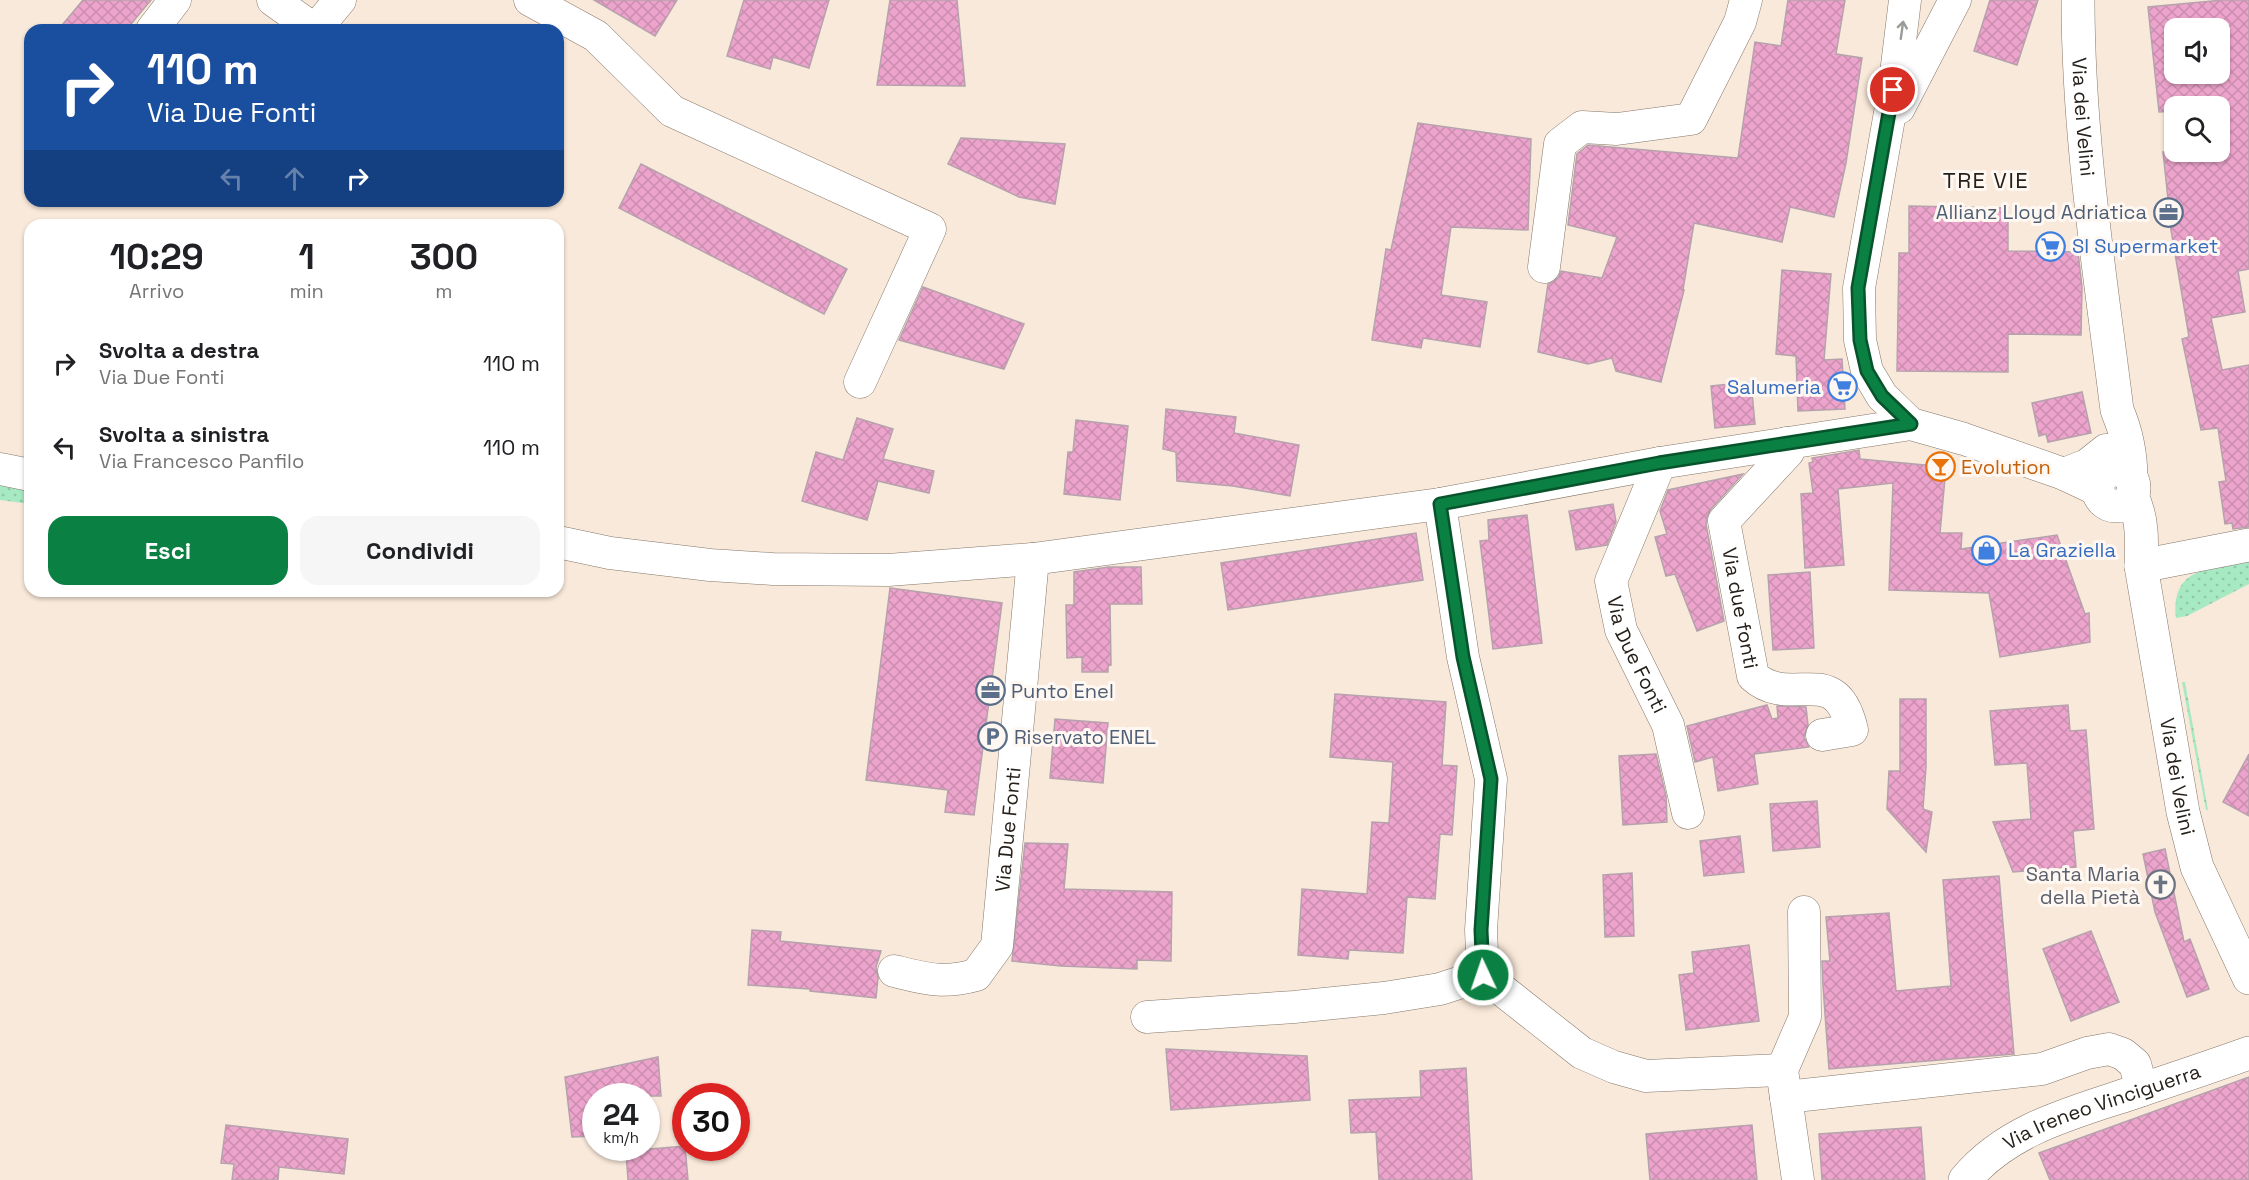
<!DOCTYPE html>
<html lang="it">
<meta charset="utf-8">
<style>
body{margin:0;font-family:"Space Grotesk",sans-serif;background:#f6f6f6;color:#202124;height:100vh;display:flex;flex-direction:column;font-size:22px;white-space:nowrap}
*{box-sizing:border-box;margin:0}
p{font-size:20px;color:#757577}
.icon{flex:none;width:33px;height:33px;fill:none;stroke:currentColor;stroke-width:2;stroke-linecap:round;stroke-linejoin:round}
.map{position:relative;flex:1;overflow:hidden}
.side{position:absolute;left:24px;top:219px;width:540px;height:378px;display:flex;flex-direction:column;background:#fff;border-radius:18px;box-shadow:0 2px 4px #0004}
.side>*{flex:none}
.guide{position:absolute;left:24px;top:24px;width:540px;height:183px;border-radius:18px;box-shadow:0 2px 4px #0004;background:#1a4fa0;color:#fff;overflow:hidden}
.controls{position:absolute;left:2164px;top:18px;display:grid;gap:12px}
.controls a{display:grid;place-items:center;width:66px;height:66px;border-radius:12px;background:#fff;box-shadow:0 2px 4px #0004;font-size:30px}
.speed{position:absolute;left:582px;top:1083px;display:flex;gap:12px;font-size:30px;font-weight:700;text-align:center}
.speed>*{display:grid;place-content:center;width:78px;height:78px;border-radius:50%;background:#fff;box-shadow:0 2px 4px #0004;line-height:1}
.speed small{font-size:15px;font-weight:400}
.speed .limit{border:9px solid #d22;background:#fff;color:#111}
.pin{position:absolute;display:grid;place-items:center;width:51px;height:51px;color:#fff;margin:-26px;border:3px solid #fff;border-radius:50%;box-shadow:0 2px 6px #0007}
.me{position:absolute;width:66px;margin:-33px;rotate:357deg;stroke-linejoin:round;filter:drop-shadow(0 0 4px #0008)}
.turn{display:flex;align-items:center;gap:21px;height:126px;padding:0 24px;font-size:27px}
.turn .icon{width:78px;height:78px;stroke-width:2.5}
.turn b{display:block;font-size:42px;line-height:51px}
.lanes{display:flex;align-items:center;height:57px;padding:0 24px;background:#0003;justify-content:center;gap:30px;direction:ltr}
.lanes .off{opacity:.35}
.eta{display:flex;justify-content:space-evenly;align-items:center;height:102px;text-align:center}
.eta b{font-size:36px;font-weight:800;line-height:42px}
.cta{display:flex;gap:12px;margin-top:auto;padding:12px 24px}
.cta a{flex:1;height:69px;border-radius:18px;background:#0b8043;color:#fff;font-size:24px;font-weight:800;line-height:69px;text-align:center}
.cta a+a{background:#f6f6f6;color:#202124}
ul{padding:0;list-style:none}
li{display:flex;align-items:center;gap:18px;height:84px;padding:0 24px}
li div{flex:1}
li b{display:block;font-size:22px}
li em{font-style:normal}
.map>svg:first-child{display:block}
</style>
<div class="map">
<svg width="2249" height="1180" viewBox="0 0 2249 1180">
<defs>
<pattern id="grass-dots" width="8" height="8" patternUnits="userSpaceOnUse" patternTransform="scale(1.5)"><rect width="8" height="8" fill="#a6e9c2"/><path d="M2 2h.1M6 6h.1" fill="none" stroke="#8fc8a6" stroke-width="1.8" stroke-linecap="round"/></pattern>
<pattern id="building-cross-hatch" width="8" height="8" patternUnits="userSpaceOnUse" patternTransform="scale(1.5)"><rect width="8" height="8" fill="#eda4cc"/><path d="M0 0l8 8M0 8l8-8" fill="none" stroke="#cb8daf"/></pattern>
</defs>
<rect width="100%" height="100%" fill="#f9e9da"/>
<g fill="url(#grass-dots)">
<path d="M 0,479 L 30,484 L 30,504 L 0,500 Z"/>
<path d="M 2249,560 L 2249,584 L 2187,616 L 2176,618 C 2171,565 2210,571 2249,560 Z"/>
<path d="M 2182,682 L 2185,682 L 2208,810 L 2206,810 Z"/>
</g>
<g fill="url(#building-cross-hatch)" stroke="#b5a2ac" stroke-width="1.5" fill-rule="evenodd">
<path d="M 83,0 L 151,0 L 126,30 L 58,30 Z"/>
<path d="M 594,0 L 677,0 L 655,36 Z"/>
<path d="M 744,0 L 829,0 L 809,68 L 773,57 L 770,69 L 727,56 Z"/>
<path d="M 890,0 L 957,0 L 965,86 L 877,85 Z"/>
<path d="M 1788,0 L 1845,0 L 1836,54 L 1862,58 L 1846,163 L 1834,217 L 1790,207 L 1782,242 L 1694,223 L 1683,290 L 1684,290 L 1661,382 L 1616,371 L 1612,358 L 1588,364 L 1538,352 L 1548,284 L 1558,278 L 1561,271 L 1602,278 L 1617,237 L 1568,225 L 1577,154 L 1588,145 L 1738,158 L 1755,42 L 1781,46 Z"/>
<path d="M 1990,0 L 2038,0 L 2017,65 L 1974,51 Z"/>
<path d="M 2223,0 L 2249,0 L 2249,269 L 2238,271 L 2245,312 L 2211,318 L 2222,370 L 2249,365 L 2249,527 L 2233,529 L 2232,523 L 2225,524 L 2219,482 L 2226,481 L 2218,428 L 2201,430 L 2182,339 L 2189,337 L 2166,200 L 2168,199 L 2163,152 L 2220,152 L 2220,106 L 2175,106 L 2175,111 L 2159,112 L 2148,7 ZM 2175,28 L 2220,28 L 2220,74 L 2175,74 Z"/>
<path d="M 1418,123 L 1531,139 L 1528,230 L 1451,227 L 1441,295 L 1487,302 L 1480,347 L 1423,338 L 1421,348 L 1372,340 L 1386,249 L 1391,250 Z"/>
<path d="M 961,138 L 1065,144 L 1055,204 L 1019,197 L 948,164 Z"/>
<path d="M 641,164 L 847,269 L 824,314 L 619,208 Z"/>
<path d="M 1909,206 L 2008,208 L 2008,251 L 2078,252 L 2082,287 L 2081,335 L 2008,334 L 2008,372 L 1897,371 L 1899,253 L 1909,253 Z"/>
<path d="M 1782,270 L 1831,274 L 1824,360 L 1842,359 L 1845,409 L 1798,411 L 1796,356 L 1776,354 Z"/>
<path d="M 923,287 L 1024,324 L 1004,369 L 899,340 Z"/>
<path d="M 1751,382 L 1755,424 L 1715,428 L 1711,386 Z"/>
<path d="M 2082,392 L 2091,433 L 2048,442 L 2046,434 L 2039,436 L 2032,403 Z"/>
<path d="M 1166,409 L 1236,417 L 1234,433 L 1299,445 L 1290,496 L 1233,486 L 1177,481 L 1176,452 L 1163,449 Z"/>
<path d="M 857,418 L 893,429 L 883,459 L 934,471 L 929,493 L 878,481 L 867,520 L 802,501 L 816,452 L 843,460 Z"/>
<path d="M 1076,420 L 1128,426 L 1120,500 L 1064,494 L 1068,452 L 1073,452 Z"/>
<path d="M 1859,450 L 1860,459 L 1946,467 L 1940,533 L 1962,533 L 1961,549 L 2057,535 L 2085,614 L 2089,613 L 2090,642 L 2000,657 L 1989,593 L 1889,590 L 1893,483 L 1838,489 L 1844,565 L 1805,568 L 1801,494 L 1813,493 L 1809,463 L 1813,462 L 1812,458 Z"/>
<path d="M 1743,474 L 1711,509 L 1707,517 L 1706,524 L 1724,621 L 1697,631 L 1675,574 L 1666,576 L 1655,537 L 1667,534 L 1660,511 L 1668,490 Z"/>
<path d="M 1613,504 L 1616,522 L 1607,545 L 1576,550 L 1569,511 Z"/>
<path d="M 1527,515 L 1542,643 L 1493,649 L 1480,541 L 1489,540 L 1488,520 Z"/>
<path d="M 1416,533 L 1423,580 L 1228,610 L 1221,563 Z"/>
<path d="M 1109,567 L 1141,567 L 1142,604 L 1110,604 L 1111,665 L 1108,666 L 1108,672 L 1082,672 L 1082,657 L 1067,658 L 1066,605 L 1074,605 L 1074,572 Z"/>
<path d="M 1810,572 L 1814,648 L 1773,650 L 1768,575 Z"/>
<path d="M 890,588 L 1002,603 L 974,815 L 945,812 L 948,790 L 866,780 Z"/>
<path d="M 1335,694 L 1446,702 L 1442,765 L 1457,766 L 1452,835 L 1440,834 L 1435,899 L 1407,897 L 1403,953 L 1349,950 L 1348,959 L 1298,955 L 1302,889 L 1367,894 L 1372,822 L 1389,823 L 1393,762 L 1330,757 Z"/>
<path d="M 1900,699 L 1926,699 L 1926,767 L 1923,809 L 1932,812 L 1926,852 L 1887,809 L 1889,771 L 1900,771 Z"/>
<path d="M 1767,705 L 1772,719 L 1778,718 L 1777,706 L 1806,707 L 1808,725 L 1804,737 L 1809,747 L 1754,754 L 1758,784 L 1718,791 L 1713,757 L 1695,762 L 1687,726 Z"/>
<path d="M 2068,705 L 2070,731 L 2086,730 L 2094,829 L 2073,831 L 2076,867 L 2013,872 L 1993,822 L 2031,819 L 2027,763 L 1995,765 L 1990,711 Z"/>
<path d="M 1055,719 L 1108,723 L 1103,783 L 1050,778 Z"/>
<path d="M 1656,754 L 1666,796 L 1667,822 L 1623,825 L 1619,756 Z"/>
<path d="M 2249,754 L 2249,816 L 2223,802 Z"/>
<path d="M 1817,801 L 1820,847 L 1773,851 L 1770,804 Z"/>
<path d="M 1740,836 L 1744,872 L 1704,876 L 1700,841 Z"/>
<path d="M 1025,843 L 1068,844 L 1064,889 L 1172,892 L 1171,961 L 1137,960 L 1137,969 L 1061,966 L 1012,961 Z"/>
<path d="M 2165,849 L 2184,942 L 2190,939 L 2209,989 L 2187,997 L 2155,912 L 2143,854 Z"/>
<path d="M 1632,873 L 1634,936 L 1605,937 L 1603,875 Z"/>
<path d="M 1999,876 L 2014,1054 L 1829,1069 L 1823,986 L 1822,961 L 1830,961 L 1826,917 L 1889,913 L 1896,991 L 1951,986 L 1943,880 Z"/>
<path d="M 752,930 L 781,932 L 780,941 L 881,951 L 876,967 L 878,978 L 876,998 L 810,991 L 810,989 L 748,985 Z"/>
<path d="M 2091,931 L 2119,1002 L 2071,1021 L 2043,949 Z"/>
<path d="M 1749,945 L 1759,1021 L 1686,1030 L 1679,975 L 1694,973 L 1692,952 Z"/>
<path d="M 1166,1049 L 1307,1056 L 1310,1100 L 1171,1110 Z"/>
<path d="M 658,1057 L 661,1096 L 596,1096 L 596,1136 L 572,1137 L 565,1077 Z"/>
<path d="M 1466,1068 L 1472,1180 L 1379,1180 L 1376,1132 L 1351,1133 L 1349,1100 L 1421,1097 L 1420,1071 Z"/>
<path d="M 2249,1077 L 2249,1180 L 2050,1180 L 2039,1153 Z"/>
<path d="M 226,1125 L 348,1139 L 344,1174 L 279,1167 L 278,1180 L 232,1180 L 234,1164 L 221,1163 Z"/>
<path d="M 1752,1125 L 1757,1180 L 1650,1180 L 1646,1134 Z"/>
<path d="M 1921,1127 L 1925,1180 L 1822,1180 L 1819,1134 Z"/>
<path d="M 685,1146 L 688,1180 L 628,1180 L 626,1151 Z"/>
</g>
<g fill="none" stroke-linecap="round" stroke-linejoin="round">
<defs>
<g id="minor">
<path d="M 273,0 L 315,30"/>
<path d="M 530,0 L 596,36 L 672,111 L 930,229 L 860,382"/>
<path d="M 1905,0 L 1894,90 L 1859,288 L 1860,340 L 1867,371 L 1882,396 L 1911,424"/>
<path d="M 152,30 L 175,0"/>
<path d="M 315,30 L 340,0"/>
<path d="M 1899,108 L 1955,0"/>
<path d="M 1544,267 L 1560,144 L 1582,127 L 1617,129 L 1691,119 L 1740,22 L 1746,0"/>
<path id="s1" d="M 1786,443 L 1788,452 L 1724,521 L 1753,676 C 1791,711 1836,658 1852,730 L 1822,735"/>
<path id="s2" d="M 1660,463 L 1611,581 L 1621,630 L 1668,725 L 1688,813"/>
<path d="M 0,469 L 30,475"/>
<path d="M 2064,474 L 2087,465 L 2106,450"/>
<path d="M 1440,504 L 1463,657 L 1491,779 L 1481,930 L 1483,975 L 1582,1053 L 1614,1067 L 1646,1076 L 1782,1070"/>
<path d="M 558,542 L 610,553 L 710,565 L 773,569 L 888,570 L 1033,559 L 1440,504 L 1660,463 L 1911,424 L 1964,439 L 2064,474 L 2098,490"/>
<path id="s3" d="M 894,971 C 927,979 943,984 976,975 L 997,946 L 1033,559"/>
<path d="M 1147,1017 L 1294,1007 L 1384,998 L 1440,989 L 1483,975"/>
<path d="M 1786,1097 L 2042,1069 L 2087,1053 L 2109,1049 L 2123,1054 L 2135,1064 L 2142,1090"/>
<path d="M 1798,1180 L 1782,1070 L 1805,1017 L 1804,912"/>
</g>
<g id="tertiary">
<path id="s4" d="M 2078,0 C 2078,137 2100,274 2117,410 C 2127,433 2131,454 2131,479"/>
<circle cx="2116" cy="488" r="18"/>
<path id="s5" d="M 2132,496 C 2143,519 2142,541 2141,566 L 2183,812 L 2197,867 L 2249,978"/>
<path d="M 2141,566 L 2249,545"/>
<path id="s6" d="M 1965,1180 C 2007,1129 2072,1113 2132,1093 C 2171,1080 2210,1067 2249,1053"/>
</g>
</defs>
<use href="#minor" stroke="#85776a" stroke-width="33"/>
<use href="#tertiary" stroke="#85776a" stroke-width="34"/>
<use href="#minor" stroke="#fff" stroke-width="32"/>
<use href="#tertiary" stroke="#fff" stroke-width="33"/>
</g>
<defs><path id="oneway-shaft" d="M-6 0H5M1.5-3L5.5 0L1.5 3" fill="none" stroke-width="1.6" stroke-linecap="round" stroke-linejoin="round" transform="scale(1.5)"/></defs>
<use stroke="#9d9b98" href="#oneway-shaft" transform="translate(1902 30) rotate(-82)"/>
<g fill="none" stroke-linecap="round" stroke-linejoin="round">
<defs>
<path id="route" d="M 1483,975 L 1481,930 L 1491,779 L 1463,657 L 1440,504 L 1659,463 L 1911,424 L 1882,396 L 1867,371 L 1860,340 L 1858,288 L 1893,90"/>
</defs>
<use href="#route" stroke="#07532c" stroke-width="15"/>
<use href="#route" stroke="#0b8043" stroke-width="10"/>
</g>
<defs>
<symbol id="office-ring" viewBox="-11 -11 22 22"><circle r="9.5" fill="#fff8f2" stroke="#5c6f8a" stroke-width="1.5"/><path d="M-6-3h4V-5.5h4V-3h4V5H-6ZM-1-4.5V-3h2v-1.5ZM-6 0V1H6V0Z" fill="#5c6f8a"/></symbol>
<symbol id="supermarket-ring" viewBox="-11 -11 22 22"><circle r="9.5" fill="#fff8f2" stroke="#3f7fe0" stroke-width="1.5"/><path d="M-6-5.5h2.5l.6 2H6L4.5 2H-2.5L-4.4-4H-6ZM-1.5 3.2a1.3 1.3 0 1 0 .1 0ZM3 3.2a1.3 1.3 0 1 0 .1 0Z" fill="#3f7fe0"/></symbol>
<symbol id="bar-ring" viewBox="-11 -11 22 22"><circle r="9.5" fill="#fff8f2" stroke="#e8710a" stroke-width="1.5"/><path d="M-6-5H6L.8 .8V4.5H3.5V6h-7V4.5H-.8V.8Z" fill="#e8710a"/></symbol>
<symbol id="shop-ring" viewBox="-11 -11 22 22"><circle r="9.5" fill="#fff8f2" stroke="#3f7fe0" stroke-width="1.5"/><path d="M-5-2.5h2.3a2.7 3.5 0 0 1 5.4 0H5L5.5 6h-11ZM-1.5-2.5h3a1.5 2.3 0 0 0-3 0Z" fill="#3f7fe0"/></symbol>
<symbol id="parking-ring" viewBox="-11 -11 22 22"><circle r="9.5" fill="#fff8f2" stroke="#5c6f8a" stroke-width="1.5"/><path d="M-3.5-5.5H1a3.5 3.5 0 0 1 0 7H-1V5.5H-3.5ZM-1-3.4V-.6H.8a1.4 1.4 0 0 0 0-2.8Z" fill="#5c6f8a"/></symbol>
<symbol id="church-ring" viewBox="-11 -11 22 22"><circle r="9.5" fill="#fff8f2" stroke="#6b7280" stroke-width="1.5"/><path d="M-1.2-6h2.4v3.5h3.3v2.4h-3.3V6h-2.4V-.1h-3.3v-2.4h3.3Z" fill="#6b7280"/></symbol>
</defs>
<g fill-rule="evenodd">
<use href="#office-ring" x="2152" y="196" width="33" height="33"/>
<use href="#supermarket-ring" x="2034" y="230" width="33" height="33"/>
<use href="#supermarket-ring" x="1826" y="370" width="33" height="33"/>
<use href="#bar-ring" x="1924" y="450" width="33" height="33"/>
<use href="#shop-ring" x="1970" y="534" width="33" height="33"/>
<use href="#office-ring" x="974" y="674" width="33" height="33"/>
<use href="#parking-ring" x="976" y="720" width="33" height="33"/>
<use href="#church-ring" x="2144" y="868" width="33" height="33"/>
</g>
<g text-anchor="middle" stroke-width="6" stroke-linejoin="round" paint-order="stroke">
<g font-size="20" fill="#26201a" stroke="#fff8f2">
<text dy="7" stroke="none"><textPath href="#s4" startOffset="117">Via dei Velini</textPath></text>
<text dy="7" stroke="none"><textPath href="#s1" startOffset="192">Via due fonti</textPath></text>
<text dy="7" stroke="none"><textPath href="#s2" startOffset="206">Via Due Fonti</textPath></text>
<text dy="7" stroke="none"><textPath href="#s5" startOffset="285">Via dei Velini</textPath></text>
<text dy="7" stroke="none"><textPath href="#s3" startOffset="236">Via Due Fonti</textPath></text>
<text dy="7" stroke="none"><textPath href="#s6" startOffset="158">Via Ireneo Vinciguerra</textPath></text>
</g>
<g font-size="20" fill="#4e5e75" stroke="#fff8f2" text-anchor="start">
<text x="2147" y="219" text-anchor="end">Allianz Lloyd Adriatica</text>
<text x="1011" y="698">Punto Enel</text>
<text x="1014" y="744">Riservato ENEL</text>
</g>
<g font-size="20" fill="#366cbe" stroke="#fff8f2" text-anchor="start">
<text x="2072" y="253">SI Supermarket</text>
<text x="1821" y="394" text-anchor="end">Salumeria</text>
<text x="2008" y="557">La Graziella</text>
</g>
<g font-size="20" fill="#c56008" stroke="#fff8f2" text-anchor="start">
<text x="1961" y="474">Evolution</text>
</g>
<g font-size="20" fill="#5b616d" stroke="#fff8f2" text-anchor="end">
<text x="2140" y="881">Santa Maria<tspan x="2140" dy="23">della Pietà</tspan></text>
</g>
<g font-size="22" letter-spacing="1.5" fill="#26201a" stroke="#fff8f2">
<text x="1986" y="188">TRE VIE</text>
</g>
</g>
</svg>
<div class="controls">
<a><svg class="icon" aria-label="sound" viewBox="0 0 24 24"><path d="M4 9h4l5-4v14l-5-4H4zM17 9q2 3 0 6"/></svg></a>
<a><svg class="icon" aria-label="search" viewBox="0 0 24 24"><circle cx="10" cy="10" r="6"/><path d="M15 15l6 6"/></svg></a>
</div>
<div class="speed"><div>24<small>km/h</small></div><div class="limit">30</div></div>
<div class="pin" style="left:1893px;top:90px;background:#d93025"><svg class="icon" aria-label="arrive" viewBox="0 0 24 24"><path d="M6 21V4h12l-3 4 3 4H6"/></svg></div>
<svg class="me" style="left:1483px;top:975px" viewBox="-20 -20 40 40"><circle r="17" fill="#0b8043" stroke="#fff" stroke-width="3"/><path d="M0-11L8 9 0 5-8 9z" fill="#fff"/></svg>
<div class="guide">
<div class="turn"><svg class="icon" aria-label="right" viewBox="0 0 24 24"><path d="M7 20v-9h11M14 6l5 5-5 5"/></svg><div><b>110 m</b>Via Due Fonti</div></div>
<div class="lanes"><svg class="icon off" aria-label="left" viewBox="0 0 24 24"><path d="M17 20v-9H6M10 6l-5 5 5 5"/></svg><svg class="icon off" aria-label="ahead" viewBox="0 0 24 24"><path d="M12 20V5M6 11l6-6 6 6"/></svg><svg class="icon" aria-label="right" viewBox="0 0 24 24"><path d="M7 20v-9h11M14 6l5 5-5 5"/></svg></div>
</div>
<section class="side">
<div class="eta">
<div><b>10:29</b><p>Arrivo</p></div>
<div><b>1</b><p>min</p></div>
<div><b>300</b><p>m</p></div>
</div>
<ul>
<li><svg class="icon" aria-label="right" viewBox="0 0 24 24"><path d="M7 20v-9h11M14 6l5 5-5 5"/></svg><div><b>Svolta a destra</b><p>Via Due Fonti</p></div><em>110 m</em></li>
<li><svg class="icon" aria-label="left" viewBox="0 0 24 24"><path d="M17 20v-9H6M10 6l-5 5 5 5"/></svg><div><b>Svolta a sinistra</b><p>Via Francesco Panfilo</p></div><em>110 m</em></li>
</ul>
<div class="cta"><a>Esci</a><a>Condividi</a></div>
</section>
</div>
